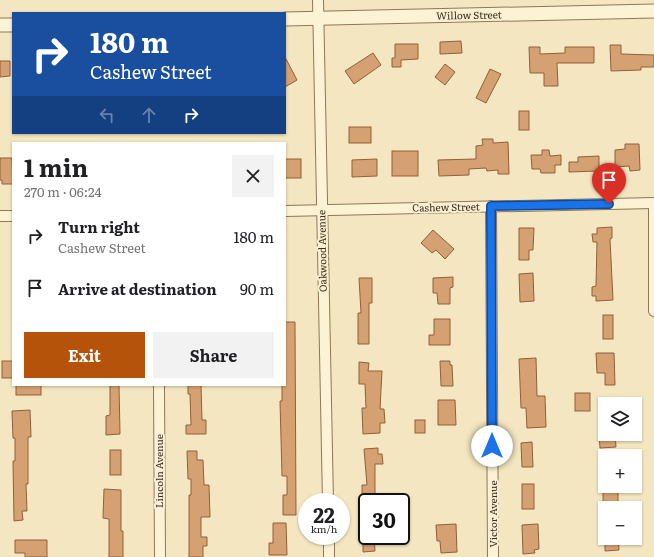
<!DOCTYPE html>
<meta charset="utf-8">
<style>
body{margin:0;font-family:Literata,serif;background:#f2f2f2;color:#202124;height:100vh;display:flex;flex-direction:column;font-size:15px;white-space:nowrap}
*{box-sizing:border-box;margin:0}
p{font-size:13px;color:#757577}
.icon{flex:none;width:22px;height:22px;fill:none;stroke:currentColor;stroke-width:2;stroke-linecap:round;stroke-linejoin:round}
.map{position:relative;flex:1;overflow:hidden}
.drawer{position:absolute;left:12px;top:142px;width:274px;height:244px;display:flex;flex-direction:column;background:#fff;border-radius:0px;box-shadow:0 1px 3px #0004}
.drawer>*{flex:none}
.top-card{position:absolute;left:12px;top:12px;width:274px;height:122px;border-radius:0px;box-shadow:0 1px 3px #0004;background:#1a4fa0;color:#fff;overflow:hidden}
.fabs{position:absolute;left:598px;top:397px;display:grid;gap:8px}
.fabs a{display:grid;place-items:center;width:44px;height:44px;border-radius:0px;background:#fff;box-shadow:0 1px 3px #0004;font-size:20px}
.speed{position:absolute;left:298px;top:493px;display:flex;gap:8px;font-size:20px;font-weight:700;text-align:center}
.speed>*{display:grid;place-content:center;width:52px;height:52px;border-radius:50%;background:#fff;box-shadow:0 1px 3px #0004;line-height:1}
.speed small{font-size:10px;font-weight:400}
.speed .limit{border:2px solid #111;border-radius:6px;background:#fff;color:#111}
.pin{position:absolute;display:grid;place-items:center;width:34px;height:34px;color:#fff;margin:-41px -17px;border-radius:50% 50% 50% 0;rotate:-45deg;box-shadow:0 0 4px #0007}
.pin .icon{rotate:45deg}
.me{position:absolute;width:44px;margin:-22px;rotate:0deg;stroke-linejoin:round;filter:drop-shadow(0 0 3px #0008)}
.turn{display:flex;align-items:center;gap:14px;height:84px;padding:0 12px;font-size:18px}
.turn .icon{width:52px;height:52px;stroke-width:2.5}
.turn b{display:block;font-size:28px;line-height:34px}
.lanes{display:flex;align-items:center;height:38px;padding:0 12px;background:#0003;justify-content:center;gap:20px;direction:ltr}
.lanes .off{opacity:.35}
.round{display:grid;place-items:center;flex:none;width:42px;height:42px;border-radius:0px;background:#f2f2f2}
.headline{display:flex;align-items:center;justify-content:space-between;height:68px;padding:0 12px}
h1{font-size:24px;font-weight:700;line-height:30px}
.action{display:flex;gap:8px;margin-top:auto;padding:8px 12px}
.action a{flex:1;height:46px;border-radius:0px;background:#b45309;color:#fff;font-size:16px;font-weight:700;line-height:46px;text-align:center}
.action a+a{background:#f2f2f2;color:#202124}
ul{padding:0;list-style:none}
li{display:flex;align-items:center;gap:12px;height:52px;padding:0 12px}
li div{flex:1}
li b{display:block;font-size:15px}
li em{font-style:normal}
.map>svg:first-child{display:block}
</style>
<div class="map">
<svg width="654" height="557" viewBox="0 0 654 557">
<rect width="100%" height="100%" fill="#f3e6c1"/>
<g fill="#d5a172" stroke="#916039">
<path d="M 461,41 L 462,53 L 440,54 L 440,42 Z"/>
<path d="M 395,44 L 418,44 L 418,59 L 401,60 L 401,67 L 392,67 L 392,58 L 395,58 Z"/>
<path d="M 610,45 L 621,45 L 621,54 L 654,55 L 654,67 L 641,67 L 641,70 L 611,71 Z"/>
<path d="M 529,47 L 540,47 L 540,54 L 565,53 L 565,47 L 594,47 L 594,63 L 557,63 L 558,86 L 544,86 L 544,73 L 530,73 Z"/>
<path d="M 373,53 L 381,65 L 354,84 L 345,71 Z"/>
<path d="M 285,57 L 297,80 L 285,87 Z"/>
<path d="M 0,61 L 10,61 L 10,76 L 0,77 Z"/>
<path d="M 445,64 L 455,72 L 445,85 L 435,77 Z"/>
<path d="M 490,69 L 501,74 L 486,103 L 476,98 Z"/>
<rect x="519" y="111" width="10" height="19"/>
<rect x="349" y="127" width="22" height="16"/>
<path d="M 482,139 L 493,139 L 493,143 L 508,142 L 509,174 L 498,174 L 498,170 L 487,171 L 486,168 L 469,169 L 469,175 L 439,176 L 438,160 L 476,159 L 476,146 L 483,145 Z"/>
<path d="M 625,144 L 639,144 L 640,170 L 630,171 L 629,166 L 615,167 L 615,150 L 625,149 Z"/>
<path d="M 542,150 L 549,150 L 550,156 L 561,155 L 561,165 L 555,165 L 555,173 L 541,173 L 540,169 L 532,169 L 531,155 L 542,155 Z"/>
<rect x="392" y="151" width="26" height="25"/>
<path d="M 599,156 L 599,171 L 569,172 L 569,162 L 578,162 L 578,157 Z"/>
<path d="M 0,158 L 12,158 L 13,184 L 2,184 L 2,180 L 0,180 Z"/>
<rect x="285" y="159" width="16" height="19"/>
<path d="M 377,159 L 377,176 L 352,177 L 352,160 Z"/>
<path d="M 612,227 L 612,238 L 610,239 L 613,300 L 596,301 L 596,296 L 592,296 L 592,287 L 596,286 L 597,242 L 593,242 L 592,234 L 597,234 L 597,228 Z"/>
<path d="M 519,228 L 534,228 L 533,250 L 529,250 L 529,260 L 519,260 Z"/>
<path d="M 433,230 L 454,249 L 445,259 L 436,250 L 432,253 L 421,243 Z"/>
<path d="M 533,273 L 534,301 L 520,302 L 519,274 Z"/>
<path d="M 453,277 L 453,287 L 450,288 L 450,304 L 438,304 L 437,293 L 433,293 L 433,278 Z"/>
<path d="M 359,278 L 372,278 L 372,303 L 369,303 L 369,344 L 358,344 L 358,313 L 361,313 Z"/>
<rect x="603" y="315" width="10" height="24"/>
<path d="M 434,319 L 450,319 L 450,345 L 429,345 L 429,335 L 434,335 Z"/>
<path d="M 285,322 L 295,322 L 296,515 L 283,515 L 283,495 L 287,495 L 287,476 L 282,476 L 280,401 L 282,401 L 282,385 L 285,385 Z"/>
<path d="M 596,353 L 614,353 L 615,385 L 605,385 L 605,373 L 597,373 Z"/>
<path d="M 536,358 L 537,396 L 545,396 L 546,427 L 527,428 L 526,408 L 521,408 L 519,359 Z"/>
<rect x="2" y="361" width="11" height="17"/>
<path d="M 440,361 L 450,361 L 450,365 L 452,365 L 453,386 L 441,386 Z"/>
<path d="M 359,362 L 369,363 L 368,371 L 382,371 L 380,409 L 384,409 L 385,423 L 380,423 L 380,433 L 363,434 L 362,408 L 366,408 L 365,384 L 359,384 Z"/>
<rect x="16" y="385" width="25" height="10"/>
<path d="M 110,385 L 119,385 L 120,434 L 106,435 L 106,416 L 110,415 Z"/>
<path d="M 188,385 L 201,385 L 202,420 L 206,420 L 206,434 L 186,434 L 186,425 L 191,425 L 190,394 L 188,394 Z"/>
<rect x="575" y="393" width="15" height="18"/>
<path d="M 438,400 L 455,400 L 456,425 L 438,425 Z"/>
<path d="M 30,410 L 31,437 L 28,437 L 28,484 L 26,484 L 27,511 L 22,511 L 23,520 L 14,521 L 13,461 L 15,461 L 15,438 L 13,438 L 12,411 Z"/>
<rect x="415" y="420" width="10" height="13"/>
<path d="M 599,434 L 615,434 L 616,447 L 600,448 Z"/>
<path d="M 532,442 L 533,467 L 522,467 L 521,443 Z"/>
<path d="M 378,448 L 378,454 L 382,454 L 383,464 L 375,464 L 375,502 L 362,502 L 362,485 L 367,485 L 364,449 Z"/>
<rect x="110" y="450" width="11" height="25"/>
<path d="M 187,451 L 197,451 L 197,460 L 203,460 L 204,485 L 209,485 L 210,517 L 201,517 L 201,537 L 207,537 L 207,546 L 203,546 L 203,557 L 189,557 L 189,495 L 191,495 L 191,479 L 188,479 Z"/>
<rect x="522" y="484" width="12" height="25"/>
<rect x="603" y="486" width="15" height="22"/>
<path d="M 104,489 L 121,490 L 121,531 L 123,531 L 123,557 L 109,557 L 109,519 L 103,518 Z"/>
<path d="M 273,523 L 286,523 L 287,555 L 269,555 L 269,543 L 273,543 Z"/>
<path d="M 456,524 L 457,552 L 441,553 L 440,541 L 437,541 L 436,525 Z"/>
<path d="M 538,524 L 539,549 L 534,550 L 535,553 L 523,554 L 522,525 Z"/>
<path d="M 363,536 L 374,536 L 375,551 L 363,552 Z"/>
<path d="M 605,538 L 618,538 L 619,550 L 605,551 Z"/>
<path d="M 15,540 L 47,540 L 47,557 L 25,557 L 25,553 L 15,553 Z"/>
</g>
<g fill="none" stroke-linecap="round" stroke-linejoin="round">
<defs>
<g id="minor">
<path d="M 318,0 L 328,502"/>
<path d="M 654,203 L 654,311"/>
<path d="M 491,206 L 493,557"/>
<path d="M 285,211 L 654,203"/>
<path d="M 0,216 L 13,216"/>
<path d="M 159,385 L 160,557"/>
<path d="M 329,536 L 329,557"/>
</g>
<g id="tertiary">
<path d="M 285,19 L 654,11"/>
<path d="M 0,25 L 13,25"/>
</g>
</defs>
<use href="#minor" stroke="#8f7756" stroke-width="12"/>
<use href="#tertiary" stroke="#8f7756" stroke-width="15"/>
<use href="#minor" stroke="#fcf3d5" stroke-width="10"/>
<use href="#tertiary" stroke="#fcf3d5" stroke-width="13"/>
</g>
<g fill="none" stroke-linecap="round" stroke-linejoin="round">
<defs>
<path id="route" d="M 492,446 L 491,206 L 609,204"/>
</defs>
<use href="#route" stroke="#114b97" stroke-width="10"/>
<use href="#route" stroke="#1a73e8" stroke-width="7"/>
</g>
<g text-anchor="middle" stroke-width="4" stroke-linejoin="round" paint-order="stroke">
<g font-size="10" fill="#3d2d1c" stroke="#f9f0d1">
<text transform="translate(469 15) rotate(-1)" y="4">Willow Street</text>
<text transform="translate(446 207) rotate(-1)" y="4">Cashew Street</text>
<text transform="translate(322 251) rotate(-91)" y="4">Oakwood Avenue</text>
<text transform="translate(159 471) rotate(-90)" y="4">Lincoln Avenue</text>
<text transform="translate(493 514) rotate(-90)" y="4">Victor Avenue</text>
</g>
</g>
</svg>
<div class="fabs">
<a><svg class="icon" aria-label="layers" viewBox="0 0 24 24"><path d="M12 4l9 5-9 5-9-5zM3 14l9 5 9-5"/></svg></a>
<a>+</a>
<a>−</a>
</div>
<div class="speed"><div>22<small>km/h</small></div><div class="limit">30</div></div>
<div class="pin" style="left:609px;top:204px;background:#d93025"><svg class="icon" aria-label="arrive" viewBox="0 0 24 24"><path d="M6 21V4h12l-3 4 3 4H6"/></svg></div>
<svg class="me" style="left:492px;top:446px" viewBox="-20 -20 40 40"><circle r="19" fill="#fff"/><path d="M0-13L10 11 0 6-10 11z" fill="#1a73e8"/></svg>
<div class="top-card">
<div class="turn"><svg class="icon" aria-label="right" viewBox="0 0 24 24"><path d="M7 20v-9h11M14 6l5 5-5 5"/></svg><div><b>180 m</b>Cashew Street</div></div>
<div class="lanes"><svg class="icon off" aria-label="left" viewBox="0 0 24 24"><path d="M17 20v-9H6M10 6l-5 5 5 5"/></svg><svg class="icon off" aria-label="ahead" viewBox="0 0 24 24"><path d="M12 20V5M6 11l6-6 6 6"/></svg><svg class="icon" aria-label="right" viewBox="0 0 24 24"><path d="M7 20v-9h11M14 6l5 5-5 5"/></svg></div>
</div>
<section class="drawer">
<div class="headline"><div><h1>1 min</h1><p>270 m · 06:24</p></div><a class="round"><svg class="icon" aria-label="close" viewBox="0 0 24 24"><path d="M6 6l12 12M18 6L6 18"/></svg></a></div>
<ul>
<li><svg class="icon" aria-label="right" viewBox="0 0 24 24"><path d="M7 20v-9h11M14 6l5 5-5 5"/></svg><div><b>Turn right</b><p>Cashew Street</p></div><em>180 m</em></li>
<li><svg class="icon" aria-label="arrive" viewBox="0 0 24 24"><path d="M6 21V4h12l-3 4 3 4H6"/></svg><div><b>Arrive at destination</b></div><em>90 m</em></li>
</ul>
<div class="action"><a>Exit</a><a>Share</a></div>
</section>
</div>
